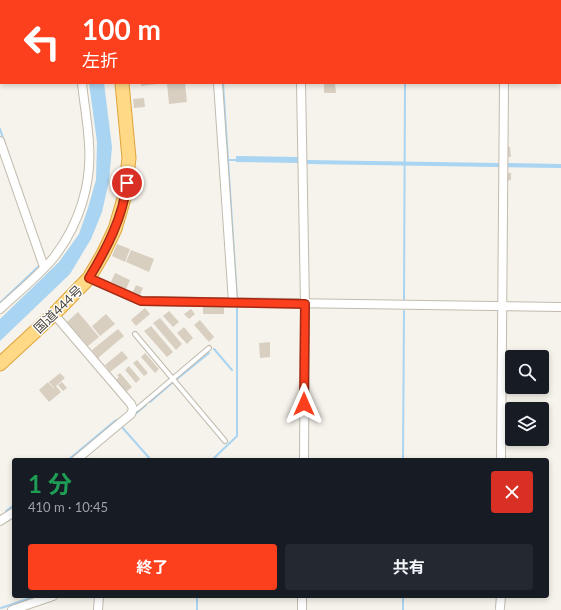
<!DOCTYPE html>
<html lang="ja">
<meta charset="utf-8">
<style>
body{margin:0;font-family:Lato,"Noto Sans JP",sans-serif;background:#242831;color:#f1f3f6;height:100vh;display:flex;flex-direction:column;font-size:15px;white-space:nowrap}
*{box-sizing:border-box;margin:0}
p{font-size:13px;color:#9ea1a6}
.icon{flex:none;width:22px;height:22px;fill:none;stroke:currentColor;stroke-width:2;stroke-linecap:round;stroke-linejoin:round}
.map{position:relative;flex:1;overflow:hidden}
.side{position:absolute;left:12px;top:458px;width:537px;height:140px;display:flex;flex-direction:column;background:#171b24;border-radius:4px;box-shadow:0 2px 6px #0003}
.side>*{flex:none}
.hud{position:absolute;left:0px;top:0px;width:561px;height:84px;box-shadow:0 2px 6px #0003;background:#fc3f1d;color:#fff;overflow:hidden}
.tools{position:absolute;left:505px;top:350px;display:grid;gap:8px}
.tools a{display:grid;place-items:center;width:44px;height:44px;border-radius:4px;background:#171b24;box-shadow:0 2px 6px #0003;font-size:20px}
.pin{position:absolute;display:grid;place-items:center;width:34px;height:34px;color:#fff;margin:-17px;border:2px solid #fff;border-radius:50%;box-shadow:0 1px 4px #0007}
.me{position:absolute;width:44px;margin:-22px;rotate:0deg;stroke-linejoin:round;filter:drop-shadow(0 0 3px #0008)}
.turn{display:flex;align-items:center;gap:14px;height:84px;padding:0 16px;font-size:18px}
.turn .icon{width:52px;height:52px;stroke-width:2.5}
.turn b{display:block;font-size:28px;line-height:34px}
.round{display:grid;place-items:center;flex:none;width:42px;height:42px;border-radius:4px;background:#242831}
.overview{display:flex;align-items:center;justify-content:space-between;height:68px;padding:0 16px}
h1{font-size:24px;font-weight:700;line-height:30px;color:#1e9e55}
.button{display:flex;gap:8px;margin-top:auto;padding:8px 16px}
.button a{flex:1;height:46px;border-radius:4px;background:#fc3f1d;color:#fff;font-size:16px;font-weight:700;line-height:46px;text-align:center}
.button a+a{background:#242831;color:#f1f3f6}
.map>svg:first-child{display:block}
</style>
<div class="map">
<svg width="561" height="610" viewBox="0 0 561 610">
<rect width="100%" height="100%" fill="#f6f3ec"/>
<g fill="#a9d4f2">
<path d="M 89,83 L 104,83 L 112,147 L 109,181 L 102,212 L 91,239 L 70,274 L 0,341 L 0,319 L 59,262 L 79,234 L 88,208 L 96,180 L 97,142 Z"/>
<path d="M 236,156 L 299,157 L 306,161 L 307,160 L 499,163 L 499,165 L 507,163 L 561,164 L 561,168 L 307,164 L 306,162 L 299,162 L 298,163 L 236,162 Z"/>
</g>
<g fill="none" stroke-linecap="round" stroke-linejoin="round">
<g stroke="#a9d4f2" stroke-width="2">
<path d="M 217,0 L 217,1"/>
<path d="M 436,0 L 436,1"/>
<path d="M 538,0 L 538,1"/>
<path d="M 560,24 L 561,24"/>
<path d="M 223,83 L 237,298"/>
<path d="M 0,129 L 4,141"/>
<path d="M 228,160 L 239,160"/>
<path d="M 404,300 L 405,83"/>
<path d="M 0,303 L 39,266"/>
<path d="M 214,349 L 232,370"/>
<path d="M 177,379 L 209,353"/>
<path d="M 150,402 L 172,383"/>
<path d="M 133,416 L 146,405"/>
<path d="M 122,425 L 121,426 L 151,460"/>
<path d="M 68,460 L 116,420"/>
<path d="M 212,460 L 237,436 L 237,307"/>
<path d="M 403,460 L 404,311"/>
<path d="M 6,511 L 14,505"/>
<path d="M 1,608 L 36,596"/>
<path d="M 197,610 L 197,596"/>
<path d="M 403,610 L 403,596"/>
</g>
</g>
<g fill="#d8cfc1">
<path d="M 141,83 L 157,83 L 157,84 L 141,86 Z"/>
<path d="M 167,83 L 185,83 L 187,102 L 169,104 Z"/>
<path d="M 324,83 L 335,83 L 336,93 L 324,93 Z"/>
<path d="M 144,98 L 145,107 L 134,108 L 133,99 Z"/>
<path d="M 506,147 L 510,147 L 511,157 L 507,157 Z"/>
<path d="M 507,173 L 511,173 L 511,180 L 507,181 Z"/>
<path d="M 117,244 L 130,249 L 125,262 L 112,256 Z"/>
<path d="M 131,250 L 154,259 L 149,272 L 126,262 Z"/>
<path d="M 115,273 L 130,280 L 126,289 L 111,282 Z"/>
<path d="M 136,285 L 143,288 L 140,295 L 133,292 Z"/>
<rect x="203" y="307" width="21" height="7"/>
<path d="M 145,308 L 150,314 L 136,326 L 131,320 Z"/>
<path d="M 191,309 L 195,314 L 189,319 L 184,314 Z"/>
<path d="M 169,311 L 179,322 L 173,327 L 163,316 Z"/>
<path d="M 78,312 L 99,337 L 88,346 L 67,322 Z"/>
<path d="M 106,314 L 115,324 L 100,336 L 92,326 Z"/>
<path d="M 160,318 L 182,344 L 176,350 L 153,323 Z"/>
<path d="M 200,320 L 214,337 L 209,342 L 194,325 Z"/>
<path d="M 151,326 L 173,352 L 167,357 L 144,331 Z"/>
<path d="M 184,327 L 193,338 L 187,344 L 177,333 Z"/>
<path d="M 118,329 L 124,336 L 98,358 L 92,350 Z"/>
<path d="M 270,342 L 270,357 L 260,358 L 259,343 Z"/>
<path d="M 122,351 L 128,358 L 110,372 L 105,365 Z"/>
<path d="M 145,353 L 159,369 L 155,373 L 141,357 Z"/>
<path d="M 137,360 L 148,373 L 144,376 L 133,363 Z"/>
<path d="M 129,366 L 140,379 L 136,383 L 125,370 Z"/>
<path d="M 60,373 L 65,378 L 56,386 L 61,392 L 49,402 L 39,390 L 48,382 L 54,389 L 54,388 L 49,382 Z"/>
<path d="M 120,373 L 132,387 L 126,392 L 116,380 L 119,377 L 117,375 Z"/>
<path d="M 62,382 L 67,388 L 63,391 L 58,385 Z"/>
</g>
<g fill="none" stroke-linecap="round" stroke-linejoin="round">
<defs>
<g id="service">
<path d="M 135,334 L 225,441"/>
<path d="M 133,409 L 137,409 L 209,348"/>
</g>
<g id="minor">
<path d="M 71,0 L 71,1"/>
<path d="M 213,0 L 213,1"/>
<path d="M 300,0 L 300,1"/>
<path d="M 534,0 L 534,1"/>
<path d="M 560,30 L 561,30"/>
<path d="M 218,83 L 233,302"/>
<path d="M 301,83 L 305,304 L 304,460"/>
<path d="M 0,141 L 44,267"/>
<path d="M 89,278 L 141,301 L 561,307"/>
<path d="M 0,309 C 18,292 39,276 55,256 C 79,224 92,184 89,144 C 88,124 84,103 82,83"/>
<path d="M 54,314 L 131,404 L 133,409 L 131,414 L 76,460"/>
<path d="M 501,460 L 504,83"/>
<path d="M 0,521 L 14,512"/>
<path d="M 500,608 L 501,596"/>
<path d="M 12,610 L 53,596"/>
<path d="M 98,610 L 99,596"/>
<path d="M 302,610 L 302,596"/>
</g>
<g id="trunk">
<path d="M 113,0 L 113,1"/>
<path d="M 0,364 L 54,314 L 89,278 L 103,254 L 115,229 L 125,195 L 129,158 L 122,83"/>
</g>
</defs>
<use href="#service" stroke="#c2bbae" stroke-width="6"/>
<use href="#minor" stroke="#c2bbae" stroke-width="10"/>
<use href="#trunk" stroke="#e0a43c" stroke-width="15"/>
<use href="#service" stroke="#fff" stroke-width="4"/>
<use href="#minor" stroke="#fff" stroke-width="8"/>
<use href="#trunk" stroke="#ffd985" stroke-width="13"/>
</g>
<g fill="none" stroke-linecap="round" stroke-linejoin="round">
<defs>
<path id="route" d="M 127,183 C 123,217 107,248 89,278 L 141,301 L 305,304 L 304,404"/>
</defs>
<use href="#route" stroke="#a42913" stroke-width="10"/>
<use href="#route" stroke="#fc3f1d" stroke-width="7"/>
</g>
<g text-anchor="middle" stroke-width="3" stroke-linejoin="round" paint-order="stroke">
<g font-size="13" fill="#4b4439" stroke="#fff">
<text transform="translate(58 309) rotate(-44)" y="5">国道444号</text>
</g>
</g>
</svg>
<div class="tools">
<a><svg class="icon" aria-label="search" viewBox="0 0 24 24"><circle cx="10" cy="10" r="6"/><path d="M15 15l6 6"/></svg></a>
<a><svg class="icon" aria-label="layers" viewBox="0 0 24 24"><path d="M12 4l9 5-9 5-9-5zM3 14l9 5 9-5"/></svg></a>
</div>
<div class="pin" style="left:127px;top:183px;background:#d93025"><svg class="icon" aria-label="arrive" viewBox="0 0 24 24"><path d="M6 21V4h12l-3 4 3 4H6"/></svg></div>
<svg class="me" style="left:304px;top:404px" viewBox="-20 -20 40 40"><path d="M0-17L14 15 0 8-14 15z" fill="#fc3f1d" stroke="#fff" stroke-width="4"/></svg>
<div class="hud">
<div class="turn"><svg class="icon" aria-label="left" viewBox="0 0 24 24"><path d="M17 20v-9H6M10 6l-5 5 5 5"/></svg><div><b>100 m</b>左折</div></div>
</div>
<section class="side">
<div class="overview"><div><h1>1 分</h1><p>410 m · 10:45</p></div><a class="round" style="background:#d93025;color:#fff"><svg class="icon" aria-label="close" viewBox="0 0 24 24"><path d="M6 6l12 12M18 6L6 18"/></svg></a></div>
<div class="button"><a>終了</a><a>共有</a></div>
</section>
</div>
